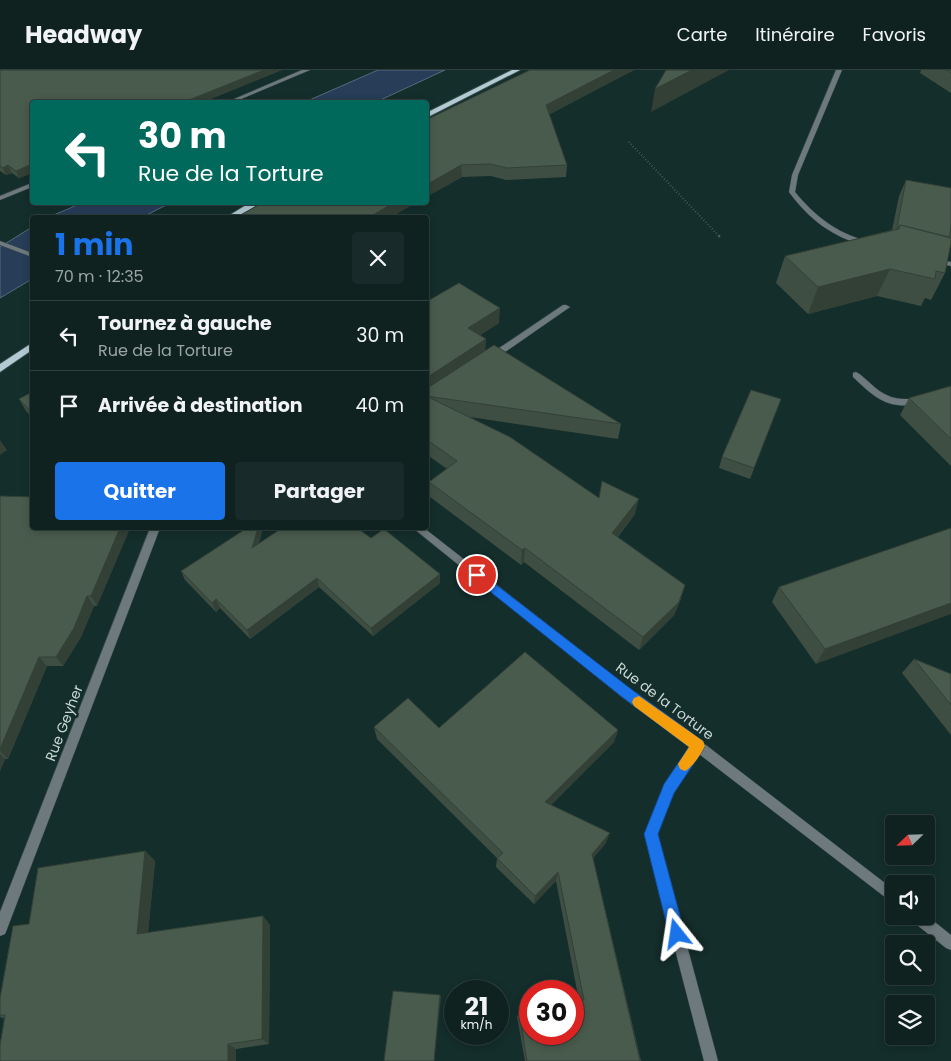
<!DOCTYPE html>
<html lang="fr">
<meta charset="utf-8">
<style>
body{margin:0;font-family:Poppins,sans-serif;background:#182a29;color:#f1f3f6;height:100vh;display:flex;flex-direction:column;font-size:19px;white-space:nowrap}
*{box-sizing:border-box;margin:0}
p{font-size:16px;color:#9ba4a5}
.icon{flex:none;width:28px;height:28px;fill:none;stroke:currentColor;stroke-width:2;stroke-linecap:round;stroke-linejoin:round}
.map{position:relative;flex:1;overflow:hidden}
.drawer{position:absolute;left:30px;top:145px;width:399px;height:315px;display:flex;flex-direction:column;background:#0f2220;border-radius:5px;box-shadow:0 2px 8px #0003,0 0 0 1px #2f3f3e}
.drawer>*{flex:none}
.top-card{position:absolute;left:30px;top:30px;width:399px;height:105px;border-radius:5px;box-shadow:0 2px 8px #0003,0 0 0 1px #2f3f3e;background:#00695c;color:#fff;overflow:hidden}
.needle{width:32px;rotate:247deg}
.controls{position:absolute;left:885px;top:745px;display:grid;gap:10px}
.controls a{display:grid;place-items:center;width:50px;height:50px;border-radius:5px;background:#0f2220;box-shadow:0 2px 8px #0003,0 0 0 1px #2f3f3e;font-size:25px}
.speed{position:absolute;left:444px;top:910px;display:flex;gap:10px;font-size:25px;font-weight:700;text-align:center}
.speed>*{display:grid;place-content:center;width:65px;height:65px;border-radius:50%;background:#0f2220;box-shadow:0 2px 8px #0003,0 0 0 1px #2f3f3e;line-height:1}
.speed small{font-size:12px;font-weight:400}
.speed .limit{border:8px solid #d22;background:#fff;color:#111}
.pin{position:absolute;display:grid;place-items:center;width:42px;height:42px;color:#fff;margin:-21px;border:2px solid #fff;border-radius:50%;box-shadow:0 1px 5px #0007}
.me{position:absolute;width:55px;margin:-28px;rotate:345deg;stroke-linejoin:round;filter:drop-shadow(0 0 4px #0008)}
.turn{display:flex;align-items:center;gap:18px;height:105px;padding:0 25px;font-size:22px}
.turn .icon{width:65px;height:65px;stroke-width:2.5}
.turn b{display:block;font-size:35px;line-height:42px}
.round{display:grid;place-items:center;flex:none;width:52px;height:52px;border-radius:5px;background:#182a29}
.head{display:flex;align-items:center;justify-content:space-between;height:85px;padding:0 25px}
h1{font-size:30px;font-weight:700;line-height:38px;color:#1a73e8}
.button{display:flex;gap:10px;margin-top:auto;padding:10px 25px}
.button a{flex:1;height:58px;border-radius:5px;background:#1a73e8;color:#fff;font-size:20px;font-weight:700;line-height:58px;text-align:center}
.button a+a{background:#182a29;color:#f1f3f6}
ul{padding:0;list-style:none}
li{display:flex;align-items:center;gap:15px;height:70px;padding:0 25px;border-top:1px solid #2f3f3e}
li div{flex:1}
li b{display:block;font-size:19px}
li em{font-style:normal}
header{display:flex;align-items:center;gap:30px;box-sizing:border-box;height:70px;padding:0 25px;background:#0f2220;border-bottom:1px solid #2f3f3e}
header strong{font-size:24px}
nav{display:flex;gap:28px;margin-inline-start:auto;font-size:18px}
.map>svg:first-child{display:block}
</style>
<header>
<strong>Headway</strong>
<nav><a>Carte</a><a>Itinéraire</a><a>Favoris</a></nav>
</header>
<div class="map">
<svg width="951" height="991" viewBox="0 0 951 991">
<rect width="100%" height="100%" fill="#142e2b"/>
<g fill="#273d58" stroke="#576b7d">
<path d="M 378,0 L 445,0 L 376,32 L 305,32 Z"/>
<path d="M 82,133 L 82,132 L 170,133 L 143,147 L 49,147 Z"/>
<path d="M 32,157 L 32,209 L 0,228 L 0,177 Z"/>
</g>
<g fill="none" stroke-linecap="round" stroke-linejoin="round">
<defs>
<path id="service" d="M 856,302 C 862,305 866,310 871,314 C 886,328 898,331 918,328 L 922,331 L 921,333 C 889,341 875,328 853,307 L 853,303 Z"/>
<g id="minor">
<path d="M 302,0 L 310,0 L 234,32 L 227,32 Z"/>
<path d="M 836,0 L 842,0 L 798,105 L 795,122 C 815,146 836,163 867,171 L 867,175 L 864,175 C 832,167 809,149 789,122 L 792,105 Z"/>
<path d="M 32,113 L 32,117 L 0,130 L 0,126 Z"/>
<path d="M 0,171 L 32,183 L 32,187 L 0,175 Z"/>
<path d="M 931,188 L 951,192 L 951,196 L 931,192 Z"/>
<path d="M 563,235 L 566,235 L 570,237 L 495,289 L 489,289 L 489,285 Z"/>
<path d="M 150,458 L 160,458 L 7,859 L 5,864 L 0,866 L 0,842 Z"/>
<path d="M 413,458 L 424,458 L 630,619 L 702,672 L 894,820 L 894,834 L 699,684 L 674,723 L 657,764 L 718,991 L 704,991 L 645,764 L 665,715 L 690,677 L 622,627 Z"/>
<path d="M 926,845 L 951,865 L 951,880 L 946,878 L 912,851 L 911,846 L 926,846 Z"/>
</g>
<g id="primary">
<path d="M 512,0 L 520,0 L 426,48 L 426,43 Z"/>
<path d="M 251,132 L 262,132 L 236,148 L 225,148 Z"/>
<path d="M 32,273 L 32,280 L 0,302 L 0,294 Z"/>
</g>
</defs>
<use href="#service" stroke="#314946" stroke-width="1"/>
<use href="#minor" stroke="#314946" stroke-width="1"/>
<use href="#primary" stroke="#314946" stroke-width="2"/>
<path stroke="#697e7b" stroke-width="2" stroke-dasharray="0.5 2.5" stroke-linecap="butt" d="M 629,72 L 720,167"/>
<path stroke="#697e7b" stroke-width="2.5" stroke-dasharray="1 3" stroke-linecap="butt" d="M 719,166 L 721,168"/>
<use href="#service" fill="#6e797d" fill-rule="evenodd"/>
<use href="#minor" fill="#6e797d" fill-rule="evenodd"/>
<use href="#primary" fill="#b3cad2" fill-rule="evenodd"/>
</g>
<g fill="#3f4e42">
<path d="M 0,0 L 282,0 L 203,32 L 32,32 L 32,103 L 19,108 L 12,103 L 6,105 L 0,101 Z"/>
<path d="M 530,0 L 634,0 L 549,44 L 567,95 L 566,107 L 506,110 L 491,106 L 462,107 L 426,127 L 426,50 Z"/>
<path d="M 921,0 L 951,0 L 951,23 L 920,3 Z"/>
<path d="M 906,110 L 951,118 L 951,173 L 945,203 L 931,230 L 925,228 L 921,236 L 877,226 L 808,244 L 776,213 L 785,186 L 892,160 L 899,126 Z"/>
<path d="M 426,232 L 499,253 L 480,265 L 486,269 L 485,280 L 621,354 L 618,369 L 470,347 L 599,428 L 635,444 L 618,467 L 681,529 L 674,545 L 639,580 L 524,492 L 521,495 L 430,427 L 429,412 L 447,399 L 426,384 Z"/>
<path d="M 951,316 L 951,396 L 900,345 L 909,328 Z"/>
<path d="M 32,322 L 32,348 L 26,341 L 19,329 Z"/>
<path d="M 781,329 L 750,409 L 719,398 L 722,387 Z"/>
<path d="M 0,426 L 32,458 L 130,458 L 97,536 L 94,536 L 81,567 L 63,596 L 47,596 L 8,689 L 5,689 L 0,701 Z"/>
<path d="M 263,458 L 259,473 L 371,468 L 440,513 L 373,566 L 319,517 L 250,569 L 220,538 L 216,542 L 185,510 L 181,501 Z"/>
<path d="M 951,458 L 816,594 L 772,532 L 779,517 Z"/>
<path d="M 914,589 L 951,604 L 951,665 L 902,603 Z"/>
<path d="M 374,657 L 618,660 L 614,672 L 551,735 L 606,773 L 593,788 L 641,991 L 525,991 L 517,947 L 519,941 L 579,931 L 556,811 L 534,834 L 496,797 L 497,788 L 377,669 Z"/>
<path d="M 145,781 L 155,791 L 148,863 L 263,846 L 270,855 L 269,974 L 236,979 L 236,991 L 0,991 L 5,949 L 0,947 L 0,928 L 29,854 Z"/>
</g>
<g fill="#334036">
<path d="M 264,0 L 282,0 L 203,32 L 184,32 Z"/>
<path d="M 614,0 L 634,0 L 545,47 L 546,35 Z"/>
<path d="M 692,0 L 729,0 L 651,42 L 655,19 Z"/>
<path d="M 32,94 L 32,103 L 19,108 L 16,101 Z"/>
<path d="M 8,95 L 12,103 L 6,105 L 3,98 Z"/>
<path d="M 461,95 L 462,107 L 426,127 L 426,115 Z"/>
<path d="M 395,132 L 417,132 L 390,148 L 368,148 Z"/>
<path d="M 890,199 L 877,226 L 808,244 L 818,217 Z"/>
<path d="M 500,238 L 499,253 L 468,273 L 468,258 Z"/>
<path d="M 486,269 L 485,284 L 426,324 L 426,308 Z"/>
<path d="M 0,370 L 7,380 L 0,385 Z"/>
<path d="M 639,429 L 635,444 L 609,477 L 612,463 Z"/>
<path d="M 120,458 L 130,458 L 97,536 L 91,526 Z"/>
<path d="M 258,458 L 263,458 L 255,487 L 252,478 Z"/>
<path d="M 525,478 L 524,492 L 521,495 L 522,480 Z"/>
<path d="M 440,504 L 440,513 L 373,566 L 371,558 Z"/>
<path d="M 317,508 L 319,517 L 250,569 L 247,560 Z"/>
<path d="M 685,515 L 674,545 L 639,580 L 643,567 Z"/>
<path d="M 87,526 L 94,536 L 81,567 L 63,596 L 56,587 Z"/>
<path d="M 216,529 L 220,538 L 216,542 L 212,533 Z"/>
<path d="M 951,533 L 951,544 L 816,594 L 825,579 Z"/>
<path d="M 39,587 L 47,596 L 8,689 L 0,681 L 0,679 Z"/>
<path d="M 618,660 L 614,672 L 543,742 L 545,732 Z"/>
<path d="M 0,684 L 5,689 L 0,701 Z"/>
<path d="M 610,763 L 606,773 L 589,793 L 592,784 Z"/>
<path d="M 145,781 L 155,791 L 147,873 L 137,864 Z"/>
<path d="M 558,802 L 556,811 L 534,834 L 535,826 Z"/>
<path d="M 263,846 L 270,855 L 269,974 L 262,969 Z"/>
<path d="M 440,925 L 441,928 L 434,991 Z"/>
<path d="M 228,974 L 236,979 L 236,991 L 228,991 Z"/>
</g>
<g fill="#495b4d" stroke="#334036">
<path d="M 0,0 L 264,0 L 184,32 L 32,32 L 32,94 L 16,101 L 8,95 L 3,98 L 0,96 Z"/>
<path d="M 530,0 L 614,0 L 546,35 L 567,95 L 507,98 L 491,94 L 461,95 L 426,115 L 426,50 Z"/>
<path d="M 666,0 L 692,0 L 655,19 Z"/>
<path d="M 946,0 L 951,0 L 951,3 Z"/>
<path d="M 906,110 L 951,118 L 951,157 L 949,167 L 900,155 L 898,158 L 897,158 Z"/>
<path d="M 264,132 L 395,132 L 368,148 L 235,148 Z"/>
<path d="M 900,155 L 951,168 L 951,173 L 945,203 L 936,201 L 935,209 L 890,199 L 818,217 L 785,186 L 899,159 Z"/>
<path d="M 459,213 L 500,238 L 468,258 L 486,269 L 426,308 L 426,232 Z"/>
<path d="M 494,275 L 621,354 L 426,326 L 426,319 Z"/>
<path d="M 951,316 L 951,369 L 909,328 Z"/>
<path d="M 751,320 L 781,329 L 754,398 L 722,387 Z"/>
<path d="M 32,322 L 32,343 L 19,329 Z"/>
<path d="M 426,326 L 510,367 L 599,428 L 602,411 L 639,429 L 612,463 L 685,515 L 679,532 L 643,567 L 525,478 L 522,480 L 429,412 L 457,391 L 426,369 Z"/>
<path d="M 0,426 L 32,427 L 32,458 L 120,458 L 91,526 L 87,526 L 74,558 L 56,587 L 39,587 L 0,679 Z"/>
<path d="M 247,458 L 258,458 L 252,478 L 282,458 L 357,458 L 371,468 L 384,459 L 440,504 L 371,558 L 317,508 L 247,560 L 216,529 L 212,533 L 181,501 Z"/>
<path d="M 951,458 L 951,533 L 825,579 L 779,517 Z"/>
<path d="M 525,582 L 618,660 L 545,732 L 610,763 L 592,784 L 640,991 L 527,991 L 519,941 L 530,939 L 530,964 L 572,964 L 572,932 L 584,930 L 558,802 L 535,826 L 497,788 L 503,783 L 374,657 L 408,628 L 439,658 Z"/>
<path d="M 914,589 L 951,604 L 951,635 Z"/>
<path d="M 145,781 L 137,864 L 263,846 L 262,969 L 228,974 L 228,991 L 0,991 L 0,975 L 5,945 L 0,945 L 0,928 L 13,856 L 29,854 L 38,798 Z"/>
<path d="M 393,921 L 440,925 L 434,991 L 384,991 Z"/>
</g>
<path fill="#1a73e8" stroke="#114b97" d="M 477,500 L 631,619 L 703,671 L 705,676 L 703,680 L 674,723 L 658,764 L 685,864 L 682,869 L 677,872 L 672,869 L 669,864 L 644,764 L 664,714 L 689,677 L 622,627 L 473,508 L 471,505 L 473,501 Z"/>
<path fill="#f59e0b" d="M 639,626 L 703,671 L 705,676 C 701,684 693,697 685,701 L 680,699 L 678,694 L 689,677 L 634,636 L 632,632 L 634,628 Z"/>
<g text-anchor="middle" stroke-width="5" stroke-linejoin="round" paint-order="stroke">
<g font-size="14" fill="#c8d7d4" stroke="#142e2b">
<text transform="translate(665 631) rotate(37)" y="5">Rue de la Torture</text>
<text transform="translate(64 653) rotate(-69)" y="5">Rue Geyher</text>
</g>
</g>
</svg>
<div class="controls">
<a><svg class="needle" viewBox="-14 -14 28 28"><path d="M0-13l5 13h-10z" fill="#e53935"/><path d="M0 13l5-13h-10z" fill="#9ba4a5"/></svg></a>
<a><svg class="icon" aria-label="sound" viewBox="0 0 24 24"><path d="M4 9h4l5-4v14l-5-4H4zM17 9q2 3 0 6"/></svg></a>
<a><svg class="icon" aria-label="search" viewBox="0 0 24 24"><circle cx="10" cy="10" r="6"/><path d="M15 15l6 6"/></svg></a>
<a><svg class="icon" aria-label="layers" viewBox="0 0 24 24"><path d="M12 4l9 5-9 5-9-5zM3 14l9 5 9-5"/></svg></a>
</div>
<div class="speed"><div>21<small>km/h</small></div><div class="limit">30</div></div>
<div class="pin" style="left:477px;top:505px;background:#d93025"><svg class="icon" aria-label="arrive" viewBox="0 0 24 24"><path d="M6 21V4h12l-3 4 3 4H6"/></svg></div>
<svg class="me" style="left:677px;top:864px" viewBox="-20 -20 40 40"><path d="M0-17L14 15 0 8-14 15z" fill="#1a73e8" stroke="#fff" stroke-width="4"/></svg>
<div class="top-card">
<div class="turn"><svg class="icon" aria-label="left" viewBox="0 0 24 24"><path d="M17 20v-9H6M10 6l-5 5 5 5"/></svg><div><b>30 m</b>Rue de la Torture</div></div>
</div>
<section class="drawer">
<div class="head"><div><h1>1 min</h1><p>70 m · 12:35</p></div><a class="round"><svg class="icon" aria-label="close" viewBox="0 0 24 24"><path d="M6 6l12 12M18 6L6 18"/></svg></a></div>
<ul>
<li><svg class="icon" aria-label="left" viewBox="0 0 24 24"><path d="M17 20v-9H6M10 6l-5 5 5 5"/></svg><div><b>Tournez à gauche</b><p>Rue de la Torture</p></div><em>30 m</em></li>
<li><svg class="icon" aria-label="arrive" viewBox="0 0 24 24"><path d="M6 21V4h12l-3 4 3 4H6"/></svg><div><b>Arrivée à destination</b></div><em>40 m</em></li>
</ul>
<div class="button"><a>Quitter</a><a>Partager</a></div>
</section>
</div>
